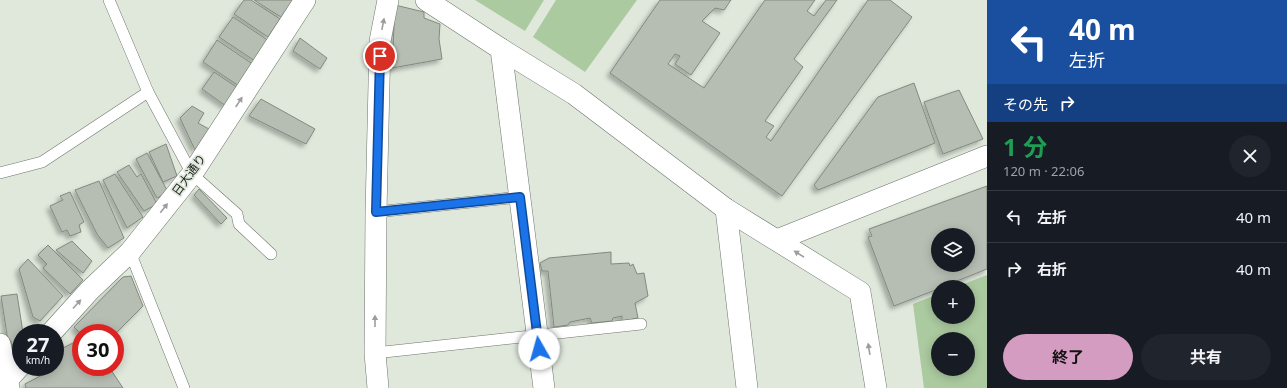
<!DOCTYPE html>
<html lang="ja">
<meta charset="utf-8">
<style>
body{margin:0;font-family:"Noto Sans","Noto Sans JP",sans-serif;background:#20242c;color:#f1f3f6;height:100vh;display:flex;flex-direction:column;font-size:15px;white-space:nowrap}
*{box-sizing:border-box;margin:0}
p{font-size:13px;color:#9ea1a6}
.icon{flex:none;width:22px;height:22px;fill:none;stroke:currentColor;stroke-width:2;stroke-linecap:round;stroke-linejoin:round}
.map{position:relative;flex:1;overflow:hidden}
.sheet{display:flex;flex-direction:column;background:#171b24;width:300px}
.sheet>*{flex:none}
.top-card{background:#1a4fa0;color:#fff;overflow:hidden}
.controls{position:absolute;left:931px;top:228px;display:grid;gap:8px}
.controls a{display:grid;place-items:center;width:44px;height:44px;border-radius:50%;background:#171b24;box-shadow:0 2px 10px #0003;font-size:20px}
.speed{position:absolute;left:12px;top:324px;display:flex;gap:8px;font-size:20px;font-weight:700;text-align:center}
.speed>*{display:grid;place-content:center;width:52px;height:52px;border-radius:50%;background:#171b24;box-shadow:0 2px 10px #0003;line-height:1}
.speed small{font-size:10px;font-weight:400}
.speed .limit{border:6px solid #d22;background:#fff;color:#111}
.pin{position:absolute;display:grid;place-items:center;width:34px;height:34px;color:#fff;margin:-17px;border:2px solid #fff;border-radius:50%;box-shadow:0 1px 4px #0007}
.me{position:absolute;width:44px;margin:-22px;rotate:353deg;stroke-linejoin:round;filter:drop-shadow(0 0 3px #0008)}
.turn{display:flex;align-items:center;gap:14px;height:84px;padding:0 16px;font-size:18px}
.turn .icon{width:52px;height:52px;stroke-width:2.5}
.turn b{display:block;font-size:28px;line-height:34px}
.then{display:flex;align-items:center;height:38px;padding:0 16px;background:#0003;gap:8px;font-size:15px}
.round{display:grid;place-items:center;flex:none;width:42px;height:42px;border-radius:21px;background:#20242c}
.head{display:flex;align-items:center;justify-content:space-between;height:68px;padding:0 16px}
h1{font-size:24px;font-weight:700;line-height:30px;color:#1e9e55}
.action{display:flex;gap:8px;margin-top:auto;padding:8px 16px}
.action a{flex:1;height:46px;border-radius:24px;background:#d49cc1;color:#111;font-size:16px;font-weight:700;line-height:46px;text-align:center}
.action a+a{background:#20242c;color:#f1f3f6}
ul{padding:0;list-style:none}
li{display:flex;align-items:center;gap:12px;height:52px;padding:0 16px;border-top:1px solid #363941}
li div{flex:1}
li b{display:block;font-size:15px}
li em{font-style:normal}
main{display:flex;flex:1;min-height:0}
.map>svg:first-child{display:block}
</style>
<main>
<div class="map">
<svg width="987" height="388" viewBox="0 0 987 388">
<defs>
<filter id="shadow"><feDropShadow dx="-3.5" dy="3.5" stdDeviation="2" flood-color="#0004"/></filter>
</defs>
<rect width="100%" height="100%" fill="#e0e8dc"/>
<g fill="#abca9f" fill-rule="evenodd">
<path d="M 475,0 L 544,0 L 525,31 Z"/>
<path d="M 556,0 L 637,0 L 585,72 L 533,37 Z"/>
<path d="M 987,275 L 987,388 L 924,388 L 913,304 L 938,294 L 938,317 L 968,317 L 968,287 L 956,287 ZM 938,339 L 968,339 L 968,369 L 938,369 Z"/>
</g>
<g fill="#b6beb3" stroke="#82897f" fill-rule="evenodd" filter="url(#shadow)">
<path d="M 244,0 L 251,0 L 280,19 L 268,37 L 234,14 Z"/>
<path d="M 254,0 L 293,0 L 281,17 Z"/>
<path d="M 660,0 L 731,0 L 724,10 L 715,8 L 702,21 L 720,33 L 691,75 L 675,64 L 680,56 L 675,54 L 668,64 L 704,88 L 765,0 L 815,0 L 807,11 L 814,16 L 826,0 L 837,0 L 794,59 L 803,67 L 765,121 L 774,126 L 766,137 L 771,141 L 868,0 L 890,0 L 912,17 L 782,196 L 610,73 Z"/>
<path d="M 395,5 L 424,12 L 424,18 L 440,24 L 439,39 L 442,59 L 392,68 Z"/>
<path d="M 233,17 L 269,41 L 255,61 L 219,37 Z"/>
<path d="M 300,38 L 327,58 L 320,69 L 293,51 Z"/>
<path d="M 217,40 L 254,65 L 239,86 L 203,62 Z"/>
<path d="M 214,72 L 238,88 L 226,106 L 202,89 Z"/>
<path d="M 914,83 L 935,143 L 818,190 L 814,185 L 878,97 Z"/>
<path d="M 959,90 L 983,139 L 943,154 L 924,102 Z"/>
<path d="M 261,99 L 315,129 L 306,144 L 249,116 Z"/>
<path d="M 192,106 L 204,113 L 198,123 L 209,129 L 195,150 L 180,118 Z"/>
<path d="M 166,144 L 177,176 L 163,182 L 149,152 Z"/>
<path d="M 147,153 L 168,192 L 157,198 L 136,159 Z"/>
<path d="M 129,165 L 137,177 L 141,174 L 157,204 L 144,211 L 117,172 Z"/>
<path d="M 115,174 L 143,217 L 127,228 L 103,180 Z"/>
<path d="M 99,181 L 124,238 L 108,248 L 97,234 L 75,190 Z"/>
<path d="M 987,186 L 987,269 L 942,287 L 938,287 L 938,289 L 894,306 L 868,237 L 872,236 L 869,229 ZM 938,235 L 968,235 L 968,265 L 938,265 Z"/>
<path d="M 199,189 L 227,218 L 221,224 L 194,195 Z"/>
<path d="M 70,192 L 84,222 L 79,225 L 81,232 L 70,236 L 67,230 L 62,232 L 50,206 L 63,200 L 60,196 Z"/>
<path d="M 72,241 L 92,261 L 83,273 L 56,250 Z"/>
<path d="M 48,245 L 83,280 L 70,294 L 43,268 L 47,264 L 38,255 Z"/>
<path d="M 611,252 L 611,264 L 629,263 L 630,266 L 633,264 L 637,274 L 644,273 L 648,296 L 635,303 L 638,318 L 622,321 L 622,316 L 613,318 L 612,321 L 592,323 L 590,318 L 570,322 L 568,325 L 554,327 L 548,271 L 542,271 L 540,263 L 549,258 Z"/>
<path d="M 28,259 L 63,296 L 40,321 L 33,317 L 19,269 Z"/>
<path d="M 131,276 L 143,306 L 115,334 L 115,333 L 81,334 L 74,327 L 123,277 Z"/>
<path d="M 17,294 L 23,333 L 21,333 L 21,344 L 13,349 L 11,341 L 8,341 L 1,296 Z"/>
<path d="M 77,341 L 81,346 L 81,367 L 109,367 L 123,388 L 26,388 L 25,384 L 44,374 L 39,367 L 55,367 L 55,352 Z"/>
</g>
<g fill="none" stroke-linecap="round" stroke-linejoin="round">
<defs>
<g id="service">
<path d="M 109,0 L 148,92 L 192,174 L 237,214 L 239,224 L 271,254"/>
<path d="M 0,173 L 42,162 L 148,92"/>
<path d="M 376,212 L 520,197"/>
<path d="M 130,252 L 184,388"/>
<path d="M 375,353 L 641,324"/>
</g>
<g id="minor">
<path d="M 426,0 L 501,49 L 574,94 L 726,209 L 860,292 L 876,388"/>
<path d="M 501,49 L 544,388"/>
<path d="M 726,209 L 747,388"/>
<path d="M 777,240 L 987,156"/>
<path d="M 51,333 L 89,291 L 130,252 L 192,174 L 305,0"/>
<path d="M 0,344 L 9,388"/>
<path d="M 0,388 L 21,365"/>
<path d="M 378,388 L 375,353 L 376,212 L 380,41 L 388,0"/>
</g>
</defs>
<use href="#service" stroke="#6e766c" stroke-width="12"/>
<use href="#minor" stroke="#6e766c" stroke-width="22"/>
<use href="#service" stroke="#fff" stroke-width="11"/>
<use href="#minor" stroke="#fff" stroke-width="21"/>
</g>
<defs><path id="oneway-solid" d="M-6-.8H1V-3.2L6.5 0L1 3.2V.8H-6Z"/></defs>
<g fill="#9c9d9c">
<use href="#oneway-solid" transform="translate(383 24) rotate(-79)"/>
<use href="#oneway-solid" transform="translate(239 102) rotate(-57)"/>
<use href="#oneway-solid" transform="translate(164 208) rotate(-52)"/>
<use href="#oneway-solid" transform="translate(799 254) rotate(-148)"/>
<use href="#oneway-solid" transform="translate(77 304) rotate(-48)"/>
<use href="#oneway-solid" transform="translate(375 321) rotate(-90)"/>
<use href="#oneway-solid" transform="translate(869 349) rotate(-99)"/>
</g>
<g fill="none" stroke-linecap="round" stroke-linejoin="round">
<defs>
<path id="route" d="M 380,56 L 376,212 L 520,197 L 539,349"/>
</defs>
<use href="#route" stroke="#114b97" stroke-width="10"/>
<use href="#route" stroke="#1a73e8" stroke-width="7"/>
</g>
<g text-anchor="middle" stroke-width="3.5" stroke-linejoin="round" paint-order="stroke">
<g font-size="12" fill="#232622" stroke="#e0e8dc">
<text transform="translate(189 175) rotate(-54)" y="4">日大通り</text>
</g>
</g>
</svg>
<div class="controls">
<a><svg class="icon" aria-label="layers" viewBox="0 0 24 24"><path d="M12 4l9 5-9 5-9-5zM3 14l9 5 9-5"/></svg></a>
<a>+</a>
<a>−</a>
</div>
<div class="speed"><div>27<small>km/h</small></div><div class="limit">30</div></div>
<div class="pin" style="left:380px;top:56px;background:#d93025"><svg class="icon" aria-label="arrive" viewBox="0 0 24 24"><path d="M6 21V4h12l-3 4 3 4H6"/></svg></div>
<svg class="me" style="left:539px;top:349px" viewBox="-20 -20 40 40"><circle r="19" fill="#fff"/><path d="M0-13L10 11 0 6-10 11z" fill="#1a73e8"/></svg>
</div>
<section class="sheet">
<div class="top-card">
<div class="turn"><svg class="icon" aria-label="left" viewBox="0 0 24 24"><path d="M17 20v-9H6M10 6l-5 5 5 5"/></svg><div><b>40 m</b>左折</div></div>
<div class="then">その先<svg class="icon" aria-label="right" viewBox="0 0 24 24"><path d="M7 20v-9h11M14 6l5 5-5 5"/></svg></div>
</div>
<div class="head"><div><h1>1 分</h1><p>120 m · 22:06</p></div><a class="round"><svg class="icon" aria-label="close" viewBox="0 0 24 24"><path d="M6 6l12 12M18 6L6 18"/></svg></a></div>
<ul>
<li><svg class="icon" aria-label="left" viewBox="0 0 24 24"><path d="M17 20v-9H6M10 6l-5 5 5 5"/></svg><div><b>左折</b></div><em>40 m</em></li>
<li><svg class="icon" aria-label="right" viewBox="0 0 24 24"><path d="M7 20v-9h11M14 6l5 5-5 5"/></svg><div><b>右折</b></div><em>40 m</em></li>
</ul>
<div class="action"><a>終了</a><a>共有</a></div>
</section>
</main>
